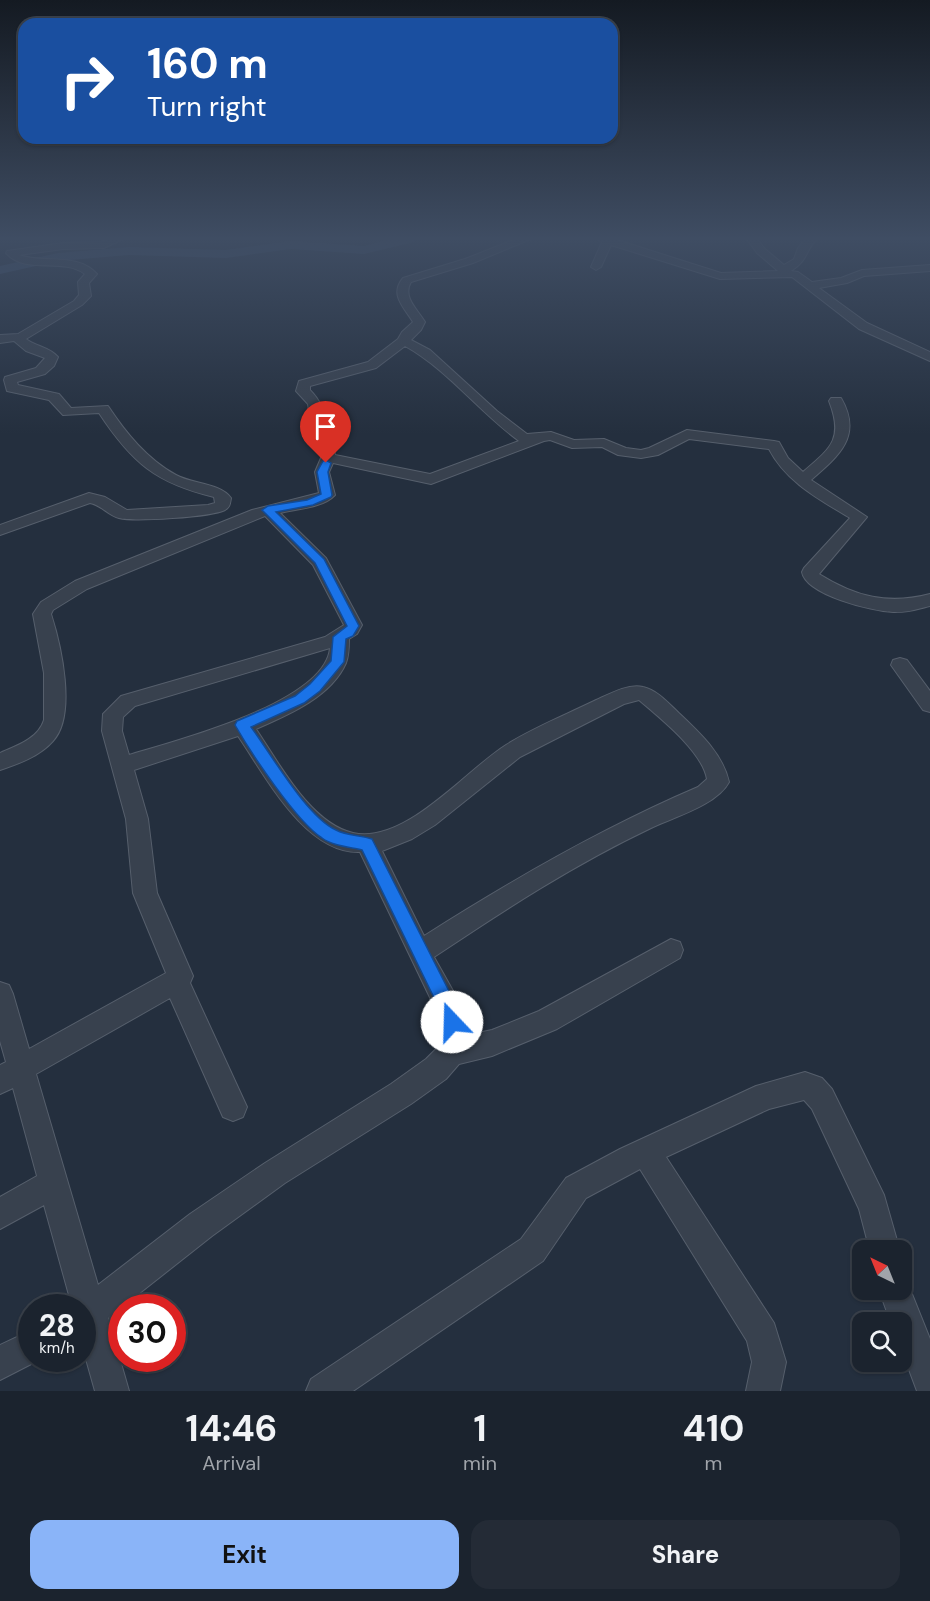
<!DOCTYPE html>
<style>
body{margin:0;font-family:"DM Sans",sans-serif;background:#242b36;color:#f1f3f6;height:100vh;display:flex;flex-direction:column;font-size:22px;white-space:nowrap}
*{box-sizing:border-box;margin:0}
p{font-size:20px;color:#a0a4aa}
.icon{flex:none;width:33px;height:33px;fill:none;stroke:currentColor;stroke-width:2;stroke-linecap:round;stroke-linejoin:round}
.map{position:relative;height:1391px;overflow:hidden}
.side{display:flex;flex-direction:column;background:#1b232e;flex:1}
.side>*{flex:none}
.hud{position:absolute;left:18px;top:18px;width:600px;height:126px;border-radius:18px;box-shadow:0 2px 4px #0004,0 0 0 2px #39404a;background:#1a4fa0;color:#fff;overflow:hidden}
.needle{width:39px;rotate:317deg}
.controls{position:absolute;left:852px;top:1240px;display:grid;gap:12px}
.controls a{display:grid;place-items:center;width:60px;height:60px;border-radius:12px;background:#1b232e;box-shadow:0 2px 4px #0004,0 0 0 2px #39404a;font-size:30px}
.speed{position:absolute;left:18px;top:1294px;display:flex;gap:12px;font-size:30px;font-weight:700;text-align:center}
.speed>*{display:grid;place-content:center;width:78px;height:78px;border-radius:50%;background:#1b232e;box-shadow:0 2px 4px #0004,0 0 0 2px #39404a;line-height:1}
.speed small{font-size:15px;font-weight:400}
.speed .limit{border:9px solid #d22;background:#fff;color:#111}
.pin{position:absolute;display:grid;place-items:center;width:51px;height:51px;color:#fff;margin:-62px -26px;border-radius:50% 50% 50% 0;rotate:-45deg;box-shadow:0 0 6px #0007}
.pin .icon{rotate:45deg}
.me{position:absolute;width:66px;margin:-33px;rotate:339deg;stroke-linejoin:round;filter:drop-shadow(0 0 4px #0008)}
.turn{display:flex;align-items:center;gap:21px;height:126px;padding:0 30px;font-size:27px}
.turn .icon{width:78px;height:78px;stroke-width:2.5}
.turn b{display:block;font-size:42px;line-height:51px}
.eta{display:flex;justify-content:space-evenly;align-items:center;height:102px;text-align:center}
.eta b{font-size:36px;font-weight:700;line-height:42px}
.cta{display:flex;gap:12px;margin-top:auto;padding:12px 30px}
.cta a{flex:1;height:69px;border-radius:18px;background:#8ab4f8;color:#111;font-size:24px;font-weight:700;line-height:69px;text-align:center}
.cta a+a{background:#242b36;color:#f1f3f6}
.map>svg:first-child{display:block}
</style>
<div class="map">
<svg width="930" height="1391" viewBox="0 0 930 1391">
<rect width="100%" height="100%" fill="#242f3e"/>
<g fill="none" stroke-linecap="round" stroke-linejoin="round">
<path fill="#394c67" fill-rule="evenodd" d="M 391,239 L 416,239 L 414,242 L 364,254 L 291,249 L 226,258 L 129,255 L 58,261 L 0,274 L 0,266 L 58,253 L 129,247 L 226,250 L 291,241 L 364,246 Z"/>
<defs>
<g id="minor">
<path d="M 109,239 L 123,239 L 104,248 L 63,249 L 19,255 C 45,264 77,252 97,274 L 89,283 L 91,296 L 82,305 L 26,339 C 37,347 49,347 58,357 L 54,366 L 45,374 L 17,382 L 18,385 L 59,394 L 71,408 L 108,406 C 126,433 147,459 176,475 C 192,484 220,483 231,498 C 230,504 230,507 225,510 C 211,517 134,522 119,518 C 108,515 101,505 90,503 L 0,535 L 0,525 L 89,493 L 105,497 L 127,510 L 208,505 L 215,503 L 214,497 C 156,483 132,463 99,413 L 63,415 L 49,400 L 7,391 L 4,380 L 5,377 L 36,368 L 45,358 L 26,351 L 14,341 L 0,343 L 0,335 L 18,334 L 74,301 L 79,295 L 78,282 L 85,274 C 63,257 25,275 6,253 L 7,251 L 63,243 L 102,242 Z"/>
<path d="M 516,239 L 531,239 L 473,263 L 411,282 C 402,297 418,310 425,322 L 421,330 L 411,340 L 430,350 L 497,411 L 527,434 L 551,432 L 574,440 L 604,439 L 626,448 L 641,450 L 649,448 L 687,430 L 774,441 L 779,442 L 788,458 L 803,472 C 831,448 844,439 829,401 L 831,398 L 841,398 C 863,436 839,456 811,480 L 867,517 L 819,574 C 856,597 888,605 930,594 L 930,606 C 918,609 906,613 893,612 C 872,611 806,595 802,572 L 804,568 L 850,518 C 819,499 786,482 769,449 L 689,439 L 658,455 L 641,458 L 618,455 L 602,447 L 572,448 L 550,440 L 544,441 L 431,484 L 333,463 L 329,472 L 335,495 C 323,508 296,509 280,513 L 326,558 L 362,625 L 357,634 L 349,639 C 349,647 349,655 346,663 C 331,697 288,715 256,729 C 279,763 310,823 353,833 C 405,845 466,770 506,745 C 533,728 563,716 592,702 C 606,696 627,683 643,687 C 658,690 671,706 682,716 C 702,735 723,755 729,782 C 717,805 674,817 651,828 C 575,864 504,910 434,957 L 457,998 L 468,1035 L 492,1030 L 539,1011 L 671,939 L 680,942 L 683,950 L 680,958 L 557,1029 L 492,1056 L 459,1064 L 446,1079 L 411,1104 L 285,1183 L 212,1236 L 108,1318 L 129,1391 L 95,1391 L 82,1345 L 82,1308 L 70,1308 L 72,1306 L 44,1205 L 0,1229 L 0,1197 L 37,1176 L 13,1088 L 0,1094 L 0,1065 L 6,1062 L 0,1041 L 0,982 L 9,985 L 13,994 L 29,1049 L 166,973 L 133,893 L 126,819 L 102,731 L 103,714 L 121,696 L 325,637 L 344,625 L 313,565 L 265,516 L 87,589 L 53,610 L 51,614 C 61,645 77,715 53,741 C 40,756 18,764 0,770 L 0,753 C 16,746 38,739 44,720 L 44,673 L 33,614 L 41,602 L 75,581 L 252,510 L 319,493 L 315,472 L 321,458 L 320,447 L 312,431 L 308,404 L 296,391 L 299,381 L 368,362 L 398,339 L 402,332 L 413,322 C 404,307 389,295 403,278 L 465,259 ZM 405,346 C 448,370 479,412 519,441 L 430,474 L 335,455 C 334,446 329,440 326,431 C 319,411 327,408 310,390 L 310,386 L 376,368 ZM 330,648 C 325,703 175,741 129,755 L 122,731 L 123,717 L 135,706 ZM 639,700 C 660,718 702,751 707,779 L 698,787 C 602,828 512,880 424,936 L 382,851 L 412,839 L 435,825 L 520,757 L 624,704 ZM 238,736 C 265,775 305,854 360,852 L 436,1010 L 442,1036 L 440,1045 L 426,1059 L 391,1084 L 265,1163 L 190,1214 L 98,1285 L 36,1074 L 170,998 L 223,1117 L 233,1121 L 243,1117 L 247,1107 L 190,983 L 193,976 L 157,893 L 148,819 L 134,770 Z"/>
<path d="M 597,239 L 614,239 L 721,273 L 778,271 L 757,253 L 747,239 L 757,239 L 765,249 L 784,265 L 794,259 L 798,248 L 805,239 L 816,239 C 805,253 807,261 791,271 L 798,272 L 812,282 L 841,278 L 862,270 L 930,265 L 930,271 L 864,276 L 847,283 L 819,288 L 867,323 L 930,352 L 930,361 L 859,329 L 792,277 L 720,279 L 611,245 L 601,267 L 596,270 L 591,267 L 602,242 Z"/>
<path d="M 900,658 L 907,660 L 930,691 L 930,712 L 923,710 L 891,665 L 893,660 Z"/>
<path d="M 805,1072 L 822,1078 L 832,1089 L 884,1195 L 900,1251 L 870,1251 L 859,1209 L 812,1109 L 804,1100 L 769,1109 L 666,1157 L 774,1323 L 786,1362 L 780,1391 L 746,1391 L 752,1362 L 747,1341 L 640,1169 L 586,1198 L 543,1261 L 353,1391 L 306,1391 L 311,1379 L 521,1239 L 566,1178 L 620,1149 L 756,1086 Z"/>
<path d="M 902,1277 L 906,1279 L 930,1339 L 930,1391 L 917,1391 L 902,1351 L 902,1323 L 891,1323 L 879,1290 L 902,1290 Z"/>
<path d="M 32,1330 L 32,1359 L 41,1359 L 0,1380 L 0,1345 Z"/>
</g>
</defs>
<use href="#minor" stroke="#565f6c" stroke-width="2"/>
<use href="#minor" fill="#38414e" fill-rule="evenodd"/>
</g>
<linearGradient id="sky" x2="0" y2="1"><stop stop-color="#141a22"/><stop offset="0.55" stop-color="#3f4d63"/><stop offset="1" stop-color="#3f4d63" stop-opacity="0"/></linearGradient>
<rect width="930" height="434" fill="url(#sky)"/>
<path fill="#1a73e8" stroke="#114b97" stroke-width="1.5" d="M 326,460 L 331,463 L 328,472 L 332,495 L 331,497 L 313,505 L 276,512 L 324,559 L 359,626 L 353,636 L 346,639 L 344,662 L 320,691 L 304,703 L 251,727 C 271,754 307,817 336,830 C 347,836 361,835 372,839 L 457,1007 L 461,1022 L 458,1028 L 452,1031 L 445,1028 L 440,1010 L 362,850 C 349,847 333,846 322,838 C 296,821 251,753 235,725 L 237,721 L 295,696 L 310,684 L 331,661 L 333,637 L 347,626 L 315,563 L 262,510 L 268,506 L 307,500 L 321,494 L 317,472 L 323,461 Z"/>
</svg>
<div class="controls">
<a><svg class="needle" viewBox="-14 -14 28 28"><path d="M0-13l5 13h-10z" fill="#e53935"/><path d="M0 13l5-13h-10z" fill="#a0a4aa"/></svg></a>
<a><svg class="icon" aria-label="search" viewBox="0 0 24 24"><circle cx="10" cy="10" r="6"/><path d="M15 15l6 6"/></svg></a>
</div>
<div class="speed"><div>28<small>km/h</small></div><div class="limit">30</div></div>
<div class="pin" style="left:326px;top:463px;background:#d93025"><svg class="icon" aria-label="arrive" viewBox="0 0 24 24"><path d="M6 21V4h12l-3 4 3 4H6"/></svg></div>
<svg class="me" style="left:452px;top:1022px" viewBox="-20 -20 40 40"><circle r="19" fill="#fff"/><path d="M0-13L10 11 0 6-10 11z" fill="#1a73e8"/></svg>
<div class="hud">
<div class="turn"><svg class="icon" aria-label="right" viewBox="0 0 24 24"><path d="M7 20v-9h11M14 6l5 5-5 5"/></svg><div><b>160 m</b>Turn right</div></div>
</div>
</div>
<section class="side">
<div class="eta">
<div><b>14:46</b><p>Arrival</p></div>
<div><b>1</b><p>min</p></div>
<div><b>410</b><p>m</p></div>
</div>
<div class="cta"><a>Exit</a><a>Share</a></div>
</section>
